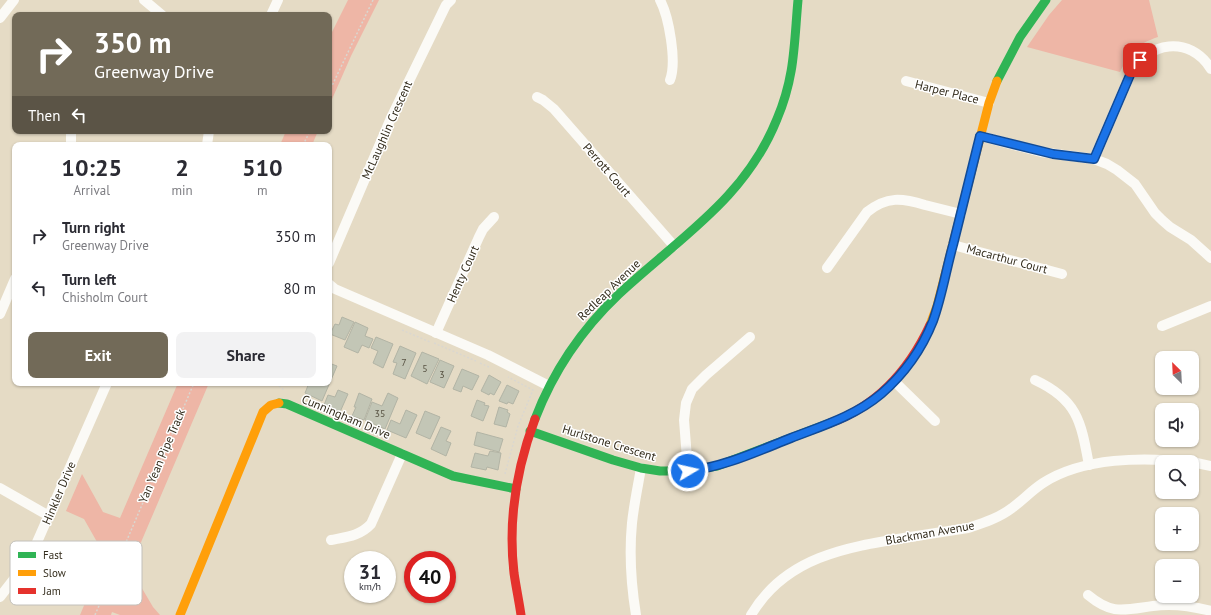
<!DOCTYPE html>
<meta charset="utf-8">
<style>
body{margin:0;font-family:"PT Sans",sans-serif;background:#f2f2f3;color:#2b2b33;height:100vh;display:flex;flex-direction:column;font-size:15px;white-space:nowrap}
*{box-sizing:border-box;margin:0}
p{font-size:13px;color:#7c7c81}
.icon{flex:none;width:22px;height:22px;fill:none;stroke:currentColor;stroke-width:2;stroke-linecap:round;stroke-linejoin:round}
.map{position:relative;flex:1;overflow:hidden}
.drawer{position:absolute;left:12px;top:142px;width:320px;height:244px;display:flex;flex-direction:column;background:#fff;border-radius:8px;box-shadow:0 1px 3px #0004}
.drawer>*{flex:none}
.banner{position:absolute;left:12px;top:12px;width:320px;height:122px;border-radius:8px;box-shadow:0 1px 3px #0004;background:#726a58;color:#fff;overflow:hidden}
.needle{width:26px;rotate:336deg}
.tools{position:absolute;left:1155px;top:351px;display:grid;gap:8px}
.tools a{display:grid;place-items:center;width:44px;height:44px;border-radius:8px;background:#fff;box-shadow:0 1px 3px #0004;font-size:20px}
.speed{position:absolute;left:344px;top:551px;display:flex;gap:8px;font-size:20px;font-weight:700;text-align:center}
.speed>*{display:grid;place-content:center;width:52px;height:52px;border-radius:50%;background:#fff;box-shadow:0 1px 3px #0004;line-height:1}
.speed small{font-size:10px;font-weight:400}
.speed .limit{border:6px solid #d22;background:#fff;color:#111}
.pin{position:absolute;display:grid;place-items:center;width:34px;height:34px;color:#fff;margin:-17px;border-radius:8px;box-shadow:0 2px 6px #0006}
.me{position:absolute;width:44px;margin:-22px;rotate:81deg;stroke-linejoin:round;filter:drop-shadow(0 0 3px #0008)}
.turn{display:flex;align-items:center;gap:14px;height:84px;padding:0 16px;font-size:18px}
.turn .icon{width:52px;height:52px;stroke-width:2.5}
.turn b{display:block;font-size:28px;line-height:34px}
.then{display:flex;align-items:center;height:38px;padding:0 16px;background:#0003;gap:8px;font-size:15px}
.eta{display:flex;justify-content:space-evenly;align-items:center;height:68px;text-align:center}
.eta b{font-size:24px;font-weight:800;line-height:28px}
.button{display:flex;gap:8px;margin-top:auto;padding:8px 16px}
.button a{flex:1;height:46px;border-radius:8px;background:#726a58;color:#fff;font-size:16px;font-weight:800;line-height:46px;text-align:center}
.button a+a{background:#f2f2f3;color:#2b2b33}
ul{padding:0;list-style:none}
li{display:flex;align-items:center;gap:12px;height:52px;padding:0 16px}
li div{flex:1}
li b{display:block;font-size:15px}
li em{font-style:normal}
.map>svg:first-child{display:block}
</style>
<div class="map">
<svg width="1211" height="615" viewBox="0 0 1211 615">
<rect width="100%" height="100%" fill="#e5dbc5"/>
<g fill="#eeb6a6">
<path d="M 348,0 L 379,0 L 351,56 L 329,106 L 329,38 Z"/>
<path d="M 1062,0 L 1149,0 L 1158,37 C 1137,44 1130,52 1120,72 L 1027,47 L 1049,15 Z"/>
<path d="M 286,131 L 318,131 L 312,145 L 280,145 Z"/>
<path d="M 178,383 L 209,383 L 130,568 L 153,607 L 160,615 L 120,615 L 112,612 L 111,615 L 80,615 L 105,556 L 84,519 L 66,511 L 82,474 L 103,512 L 120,518 Z"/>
</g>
<g fill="#c3c6b6" stroke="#b2b4a5">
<path d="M 342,317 L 354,322 L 345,340 L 330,334 L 335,324 L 339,325 Z"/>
<path d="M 355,322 L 368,328 L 365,336 L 373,339 L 369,348 L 362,345 L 358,353 L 344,347 Z"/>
<path d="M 376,337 L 393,344 L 383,368 L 373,363 L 378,351 L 371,348 Z"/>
<path d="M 400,346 L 416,353 L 405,379 L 393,374 L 397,363 L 393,362 Z"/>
<path d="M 422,352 L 439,359 L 427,384 L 411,376 Z"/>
<path d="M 440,360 L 454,366 L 444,388 L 430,382 Z"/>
<path d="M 329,363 L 337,366 L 322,401 L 305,393 L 309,383 L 329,383 Z"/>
<path d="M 462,369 L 479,376 L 472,390 L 463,386 L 461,392 L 453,389 Z"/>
<path d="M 489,375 L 501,382 L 494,395 L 490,393 L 489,395 L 481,391 Z"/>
<path d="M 507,385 L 519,391 L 513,404 L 508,402 L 507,404 L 499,401 Z"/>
<path d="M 338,390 L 348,394 L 340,412 L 324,405 L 328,395 L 335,397 Z"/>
<path d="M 359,393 L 372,399 L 364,420 L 352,416 L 356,407 L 354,407 Z"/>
<path d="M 388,393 L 398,398 L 385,429 L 365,420 L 372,402 L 382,406 Z"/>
<path d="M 477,400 L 485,403 L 484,405 L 489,406 L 483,421 L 471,416 Z"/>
<path d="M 499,407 L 508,410 L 507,412 L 510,414 L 506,427 L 494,424 Z"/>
<path d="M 406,410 L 417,415 L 406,438 L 387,430 L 391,420 L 400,424 Z"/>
<path d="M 425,411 L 440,417 L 430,439 L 416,433 Z"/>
<path d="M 441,427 L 451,431 L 446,441 L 451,443 L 446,456 L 431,449 Z"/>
<path d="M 477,432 L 503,439 L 499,452 L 474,445 Z"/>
<path d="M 490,451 L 501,453 L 498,470 L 487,467 L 486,470 L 471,467 L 475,453 L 488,456 Z"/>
</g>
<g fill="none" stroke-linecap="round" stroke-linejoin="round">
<g stroke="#dad7d0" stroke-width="1.5" stroke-dasharray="2 2" stroke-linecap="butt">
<path d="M 329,92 L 373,0"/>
<path d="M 303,145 L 310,131"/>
<path d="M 402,330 L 430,342"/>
<path d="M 434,343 L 476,361"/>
<path d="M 480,363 L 489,367"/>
<path d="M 259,383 L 259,385 L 262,383"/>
<path d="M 276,383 L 285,391"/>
<path d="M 505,474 L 518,426 L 533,390 L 508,377"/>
<path d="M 95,615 L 194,383"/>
</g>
<g stroke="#fbfaf6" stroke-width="10">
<path d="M 144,0 L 162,15"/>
<path d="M 660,0 C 669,17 677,62 670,80"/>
<path d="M 271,15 L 278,0"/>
<path d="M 0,18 L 14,0"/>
<path d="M 906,81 L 989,103"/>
<path d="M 537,97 L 543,100 L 554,109 L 674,246"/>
<path d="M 980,136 L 1041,152 L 1094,159 L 1107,164 L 1117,170 L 1135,184 L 1155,213 L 1162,220 L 1170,227 L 1191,240 L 1211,258"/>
<path d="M 71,145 L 71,131"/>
<path d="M 207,145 L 209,131"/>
<path d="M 1094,159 L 1130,75 C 1147,41 1190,35 1211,69"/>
<path d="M 953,245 L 1062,274"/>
<path d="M 329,263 L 391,118 L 446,5 L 451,0"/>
<path d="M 827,268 L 867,212 C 887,196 902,198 925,205 C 937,208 949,211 961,214"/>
<path d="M 329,284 L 335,289 L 488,355 L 549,386"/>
<path d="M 0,314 L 15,279"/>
<path d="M 1162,326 L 1211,306"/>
<path d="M 436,333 L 479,237 L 483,229 L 494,217"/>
<path d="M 1035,380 C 1078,400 1081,422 1089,465"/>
<path d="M 894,381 L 935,421"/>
<path d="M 1192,462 L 1211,466"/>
<path d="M 688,471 L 684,420 L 686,403 L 692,389 L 706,375 L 750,337"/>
<path d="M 0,488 L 49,516"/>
<path d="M 331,540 C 346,537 360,536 371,524 L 402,454"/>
<path d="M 1088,595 C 1112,615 1123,610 1153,606 C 1173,603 1192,606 1211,611"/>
<path d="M 0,597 L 24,566 L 34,549 L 107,383"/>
<path d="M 636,615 C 631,584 629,554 632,523 C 634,504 638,486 641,468"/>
<path d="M 751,615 C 786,556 848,547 910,537 C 929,534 948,531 968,528 C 983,523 999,518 1012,508 C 1023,500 1032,490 1043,483 C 1083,457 1144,457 1189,462"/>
</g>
<g stroke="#30b455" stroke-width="9">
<path d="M 997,81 L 1020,37 L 1046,0"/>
<path d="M 279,403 L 287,404 L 453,476 L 516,489"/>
<path d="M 535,419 C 553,372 582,329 619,294 C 679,238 745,199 777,119 C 795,77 794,44 798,0"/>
<path d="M 530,431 L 613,460 L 641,468 L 660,471 L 688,471 L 717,466 L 830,423"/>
</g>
<g stroke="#ff9f0a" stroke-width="9">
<path d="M 930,325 L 937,306 L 989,103 L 997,81"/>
<path d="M 180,615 L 263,412 L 271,405 L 279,403"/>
</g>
<g stroke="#e5322d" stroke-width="9">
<path d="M 830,423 C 877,406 909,370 930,325"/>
<path d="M 521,615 C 519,601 516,587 514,573 C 508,521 517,467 535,419"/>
</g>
</g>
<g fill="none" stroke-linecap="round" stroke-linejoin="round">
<defs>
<path id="route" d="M 688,471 C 724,467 758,451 791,438 C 822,426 855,416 881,394 C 903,375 922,349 933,321 C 942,296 946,270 953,245 C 962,208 971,172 980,136 L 1053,154 L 1094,159 L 1130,75 L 1140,60"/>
</defs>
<use href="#route" stroke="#114b97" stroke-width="10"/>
<use href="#route" stroke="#1a73e8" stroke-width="7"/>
</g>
<g text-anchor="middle" stroke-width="3" stroke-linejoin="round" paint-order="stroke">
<g font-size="10" fill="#585343">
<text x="404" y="366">7</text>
<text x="425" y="372">5</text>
<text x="442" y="378">3</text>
<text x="380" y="417">35</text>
</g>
<g font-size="12" fill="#342d1d" stroke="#fff">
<text transform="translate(947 92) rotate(14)" y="4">Harper Place</text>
<text transform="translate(387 130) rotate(-66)" y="4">McLaughlin Crescent</text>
<text transform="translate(607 170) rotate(49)" y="4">Perrott Court</text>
<text transform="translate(1007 259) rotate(15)" y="4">Macarthur Court</text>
<text transform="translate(463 274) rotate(-66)" y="4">Henty Court</text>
<text transform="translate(609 290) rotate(-44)" y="4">Redleap Avenue</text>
<text transform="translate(346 417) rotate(23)" y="4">Cunningham Drive</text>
<text transform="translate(609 443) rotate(17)" y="4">Hurlstone Crescent</text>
<text transform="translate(162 456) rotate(-67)" y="4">Yan Yean Pipe Track</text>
<text transform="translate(59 493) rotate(-67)" y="4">Hinkler Drive</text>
<text transform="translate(930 533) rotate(-10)" y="4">Blackman Avenue</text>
</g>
</g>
<rect x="10" y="541" width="132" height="64" rx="6" fill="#fff" stroke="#c2c0bb" stroke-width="1"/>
<rect x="18" y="552" width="18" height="6" fill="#30b455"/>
<rect x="18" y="570" width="18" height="6" fill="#ff9f0a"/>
<rect x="18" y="588" width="18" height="6" fill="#e5322d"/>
<g font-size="11" fill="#342d1d">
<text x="43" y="559">Fast</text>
<text x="43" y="577">Slow</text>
<text x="43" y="595">Jam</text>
</g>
</svg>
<div class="tools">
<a><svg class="needle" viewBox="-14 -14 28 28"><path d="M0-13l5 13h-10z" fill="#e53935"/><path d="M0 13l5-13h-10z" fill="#7c7c81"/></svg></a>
<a><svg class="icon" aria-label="sound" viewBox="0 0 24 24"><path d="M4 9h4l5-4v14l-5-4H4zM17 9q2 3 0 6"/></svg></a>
<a><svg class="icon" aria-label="search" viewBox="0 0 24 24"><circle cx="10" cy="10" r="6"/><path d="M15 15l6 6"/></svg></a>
<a>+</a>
<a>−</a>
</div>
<div class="speed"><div>31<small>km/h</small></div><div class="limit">40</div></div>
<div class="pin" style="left:1140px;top:60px;background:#d93025"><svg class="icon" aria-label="arrive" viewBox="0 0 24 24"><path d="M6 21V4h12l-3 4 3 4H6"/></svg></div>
<svg class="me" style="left:688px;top:471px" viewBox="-20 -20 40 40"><circle r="17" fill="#1a73e8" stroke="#fff" stroke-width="3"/><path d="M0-11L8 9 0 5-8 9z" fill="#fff"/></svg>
<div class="banner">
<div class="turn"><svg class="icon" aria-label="right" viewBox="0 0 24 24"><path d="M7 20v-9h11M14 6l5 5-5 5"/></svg><div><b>350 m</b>Greenway Drive</div></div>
<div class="then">Then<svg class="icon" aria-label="left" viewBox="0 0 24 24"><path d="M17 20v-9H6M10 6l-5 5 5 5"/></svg></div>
</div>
<section class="drawer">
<div class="eta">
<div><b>10:25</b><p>Arrival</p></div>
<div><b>2</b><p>min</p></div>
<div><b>510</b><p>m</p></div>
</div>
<ul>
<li><svg class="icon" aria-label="right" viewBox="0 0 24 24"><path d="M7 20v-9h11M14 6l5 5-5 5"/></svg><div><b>Turn right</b><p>Greenway Drive</p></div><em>350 m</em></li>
<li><svg class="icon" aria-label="left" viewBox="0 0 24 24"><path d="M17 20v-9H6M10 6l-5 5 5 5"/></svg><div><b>Turn left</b><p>Chisholm Court</p></div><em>80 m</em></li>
</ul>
<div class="button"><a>Exit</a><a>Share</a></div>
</section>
</div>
